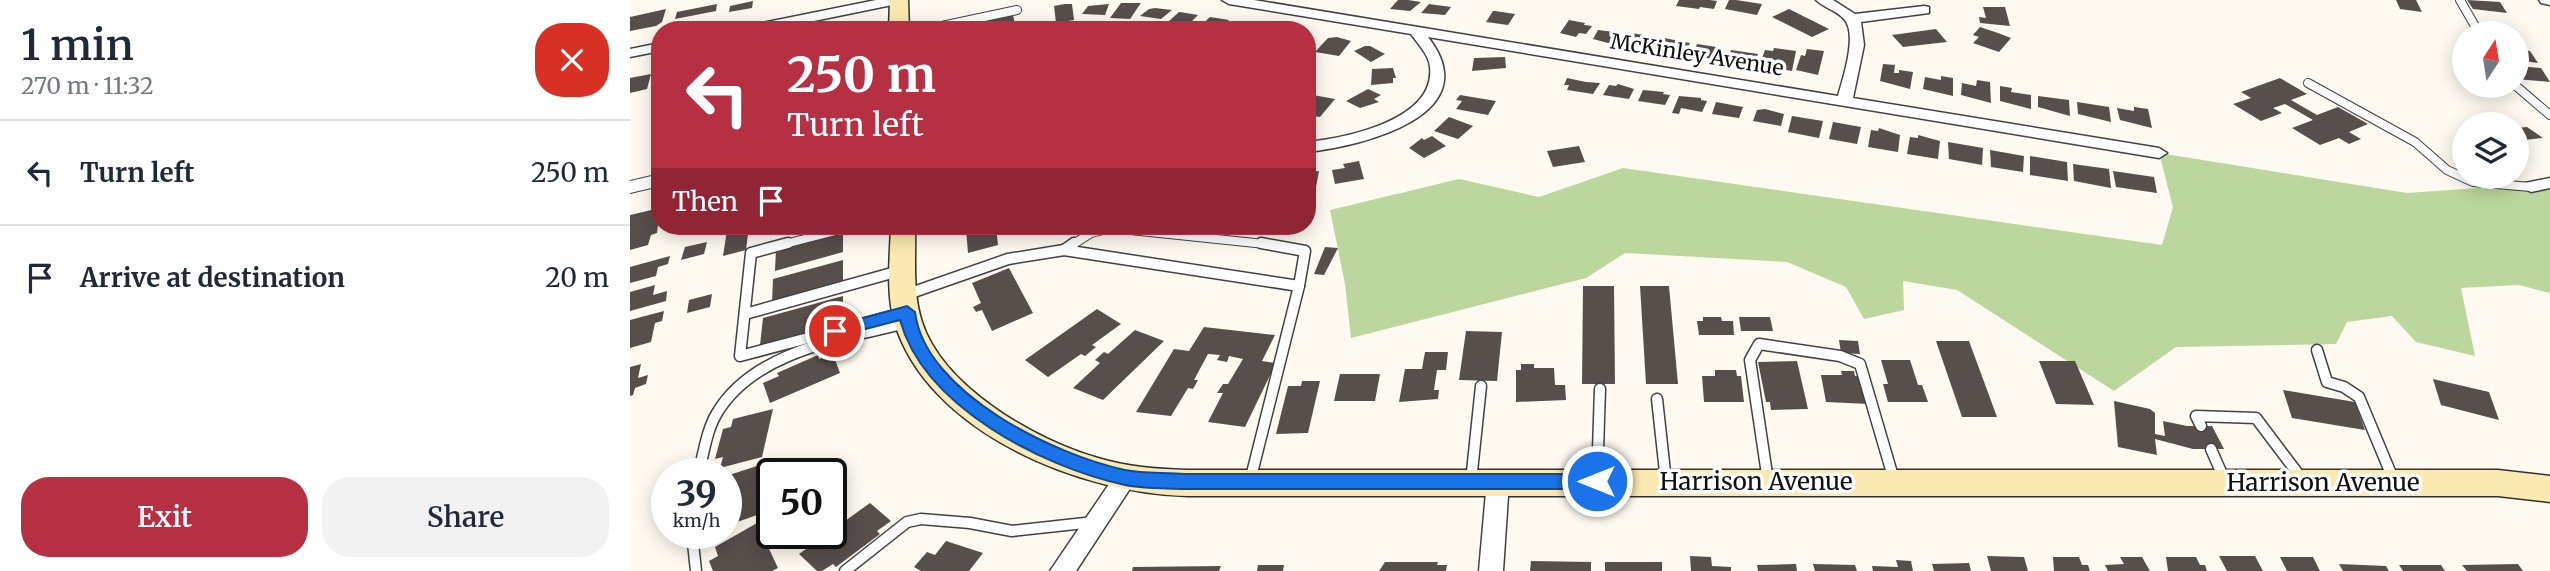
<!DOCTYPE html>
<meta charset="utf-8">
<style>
body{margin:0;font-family:Merriweather,serif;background:#f2f2f3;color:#1f2937;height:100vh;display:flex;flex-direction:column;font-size:26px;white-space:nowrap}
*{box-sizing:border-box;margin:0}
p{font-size:23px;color:#747a83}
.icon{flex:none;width:38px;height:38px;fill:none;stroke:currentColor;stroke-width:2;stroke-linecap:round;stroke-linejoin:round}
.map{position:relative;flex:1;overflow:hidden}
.panel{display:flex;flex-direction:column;background:#fff;width:630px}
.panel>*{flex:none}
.banner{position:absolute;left:21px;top:21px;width:665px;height:214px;border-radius:28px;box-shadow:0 4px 18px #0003;background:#b62f43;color:#fff;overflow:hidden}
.needle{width:46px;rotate:12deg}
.tools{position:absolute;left:1822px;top:21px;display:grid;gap:14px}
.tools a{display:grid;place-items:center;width:77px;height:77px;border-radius:50%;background:#fff;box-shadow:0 4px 18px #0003;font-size:35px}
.speed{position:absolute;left:21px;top:458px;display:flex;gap:14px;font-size:35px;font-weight:700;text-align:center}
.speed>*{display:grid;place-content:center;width:91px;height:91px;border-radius:50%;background:#fff;box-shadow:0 4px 18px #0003;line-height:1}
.speed small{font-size:18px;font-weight:400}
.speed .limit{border:4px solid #111;border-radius:10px;background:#fff;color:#111}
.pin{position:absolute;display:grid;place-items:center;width:60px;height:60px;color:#fff;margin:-30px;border:4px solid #fff;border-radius:50%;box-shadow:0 2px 7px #0007}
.me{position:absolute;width:77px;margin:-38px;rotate:270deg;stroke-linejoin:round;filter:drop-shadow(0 0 5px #0008)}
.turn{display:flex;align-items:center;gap:24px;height:147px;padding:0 21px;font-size:32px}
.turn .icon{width:91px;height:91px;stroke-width:2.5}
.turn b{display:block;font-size:49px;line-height:60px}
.then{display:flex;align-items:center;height:66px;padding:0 21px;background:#0003;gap:14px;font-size:26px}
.round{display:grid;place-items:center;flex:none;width:74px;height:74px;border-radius:28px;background:#f2f2f3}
.headline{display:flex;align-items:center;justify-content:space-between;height:119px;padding:0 21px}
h1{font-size:42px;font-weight:600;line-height:52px}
.button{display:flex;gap:14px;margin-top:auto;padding:14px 21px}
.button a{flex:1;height:80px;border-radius:28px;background:#b62f43;color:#fff;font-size:28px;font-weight:600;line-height:80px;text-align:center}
.button a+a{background:#f2f2f3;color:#1f2937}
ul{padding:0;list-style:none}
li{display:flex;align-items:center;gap:21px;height:105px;padding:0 21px;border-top:2px solid #e0e1e3}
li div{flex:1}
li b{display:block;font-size:26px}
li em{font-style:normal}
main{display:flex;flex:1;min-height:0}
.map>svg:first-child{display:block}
</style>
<main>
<section class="panel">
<div class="headline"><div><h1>1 min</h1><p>270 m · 11:32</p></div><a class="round" style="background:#d93025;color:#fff"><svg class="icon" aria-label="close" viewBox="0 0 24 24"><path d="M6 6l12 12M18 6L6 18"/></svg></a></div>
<ul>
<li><svg class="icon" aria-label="left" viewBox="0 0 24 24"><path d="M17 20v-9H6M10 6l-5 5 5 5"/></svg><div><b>Turn left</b></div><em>250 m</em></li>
<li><svg class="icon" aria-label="arrive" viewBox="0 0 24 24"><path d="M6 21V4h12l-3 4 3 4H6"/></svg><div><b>Arrive at destination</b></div><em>20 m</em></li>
</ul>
<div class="button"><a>Exit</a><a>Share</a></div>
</section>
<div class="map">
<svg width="1920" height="571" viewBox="0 0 1920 571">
<rect width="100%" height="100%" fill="#fefaf1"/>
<path fill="#bcd79d" d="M 1529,153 L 1777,193 L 1920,183 L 1920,293 L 1889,285 L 1831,288 L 1845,356 L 1786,342 L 1762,316 L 1717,322 L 1706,344 L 1546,347 L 1484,391 L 1327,290 L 1273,281 L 1274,310 L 1234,319 L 1216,287 L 1157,262 L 995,253 L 956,278 L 721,338 L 715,284 L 700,210 L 829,179 L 909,197 L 993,168 L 1532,245 L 1543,207 Z"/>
<g fill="#574f4c">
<path d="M 768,0 L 778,0 L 791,2 L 780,11 L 760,9 Z"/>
<path d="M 1049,0 L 1080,0 L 1087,1 L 1084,9 L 1070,7 L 1069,9 L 1046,6 Z"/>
<path d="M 1099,0 L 1106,0 L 1132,4 L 1127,15 L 1095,9 Z"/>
<path d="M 1766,0 L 1786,0 L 1792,12 L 1770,9 Z"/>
<path d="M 1837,0 L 1870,2 L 1877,13 L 1843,9 Z"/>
<path d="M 123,1 L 122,8 L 99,12 L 100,6 Z"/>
<path d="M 491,3 L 511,3 L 500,19 L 480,18 Z"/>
<path d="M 87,4 L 86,11 L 45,19 L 47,12 Z"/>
<path d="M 435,4 L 442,4 L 444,20 L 426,23 L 424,6 Z"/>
<path d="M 479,4 L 475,15 L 452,14 L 458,6 Z"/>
<path d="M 799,4 L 821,7 L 815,15 L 791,13 Z"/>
<path d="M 1353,7 L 1375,7 L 1380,26 L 1350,23 L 1349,17 L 1356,18 Z"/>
<path d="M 525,8 L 542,10 L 531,19 L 510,16 L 519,9 Z"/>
<path d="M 36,9 L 32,22 L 26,26 L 0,31 L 0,17 Z"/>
<path d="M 1159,9 L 1199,29 L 1182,37 L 1142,17 Z"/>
<path d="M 863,11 L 865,11 L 885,14 L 878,25 L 856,22 Z"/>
<path d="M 549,12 L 550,12 L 568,15 L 558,25 L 538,22 Z"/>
<path d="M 383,15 L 386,28 L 321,30 L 321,27 Z"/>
<path d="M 580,17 L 599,20 L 588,30 L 568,28 Z"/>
<path d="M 939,20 L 955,23 L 954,25 L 962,26 L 956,34 L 949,33 L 946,37 L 930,33 Z"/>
<path d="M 609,22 L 629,25 L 624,30 L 601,30 Z"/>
<path d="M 1350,27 L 1368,33 L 1381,38 L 1369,52 L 1343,43 L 1349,37 L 1343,35 Z"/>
<path d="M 1306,29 L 1317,42 L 1273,47 L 1262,35 Z"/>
<path d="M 968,30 L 992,33 L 988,42 L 978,43 L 963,39 Z"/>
<path d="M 1001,33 L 1027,37 L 1022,48 L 1004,47 L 996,44 Z"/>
<path d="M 707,37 L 721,41 L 709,56 L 685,52 L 698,38 Z"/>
<path d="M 1034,38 L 1060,43 L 1055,54 L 1028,51 Z"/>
<path d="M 1067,44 L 1093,48 L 1089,59 L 1062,57 Z"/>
<path d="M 735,46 L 740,46 L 755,54 L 741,62 L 724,51 Z"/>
<path d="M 1144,48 L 1166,51 L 1162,71 L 1145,68 L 1146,65 L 1131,61 L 1135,50 L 1143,51 Z"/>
<path d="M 1177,49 L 1194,51 L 1188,75 L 1166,70 L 1171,55 L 1175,56 Z"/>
<path d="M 1886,49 L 1900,51 L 1908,63 L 1886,60 Z"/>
<path d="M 1101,50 L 1128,54 L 1124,64 L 1098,62 Z"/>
<path d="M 875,57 L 876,68 L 842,71 L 844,58 Z"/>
<path d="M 1253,64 L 1265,65 L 1264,73 L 1269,73 L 1269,70 L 1283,72 L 1280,89 L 1250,81 Z"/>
<path d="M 1886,66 L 1911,68 L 1920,82 L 1886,79 Z"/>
<path d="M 763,68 L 766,78 L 763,78 L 763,83 L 741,85 L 742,69 Z"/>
<path d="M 21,74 L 17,89 L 0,93 L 0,78 Z"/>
<path d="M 1311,76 L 1323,78 L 1323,96 L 1293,89 L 1295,77 L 1311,80 Z"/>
<path d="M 937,78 L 956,82 L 970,83 L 963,94 L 937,90 L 939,85 L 934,85 Z"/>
<path d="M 1650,78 L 1677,94 L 1661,100 L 1687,115 L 1708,107 L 1738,124 L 1719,132 L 1731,139 L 1719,144 L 1709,138 L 1690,145 L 1662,128 L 1683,120 L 1655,104 L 1643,108 L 1652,113 L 1631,121 L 1603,104 L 1621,98 L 1611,92 Z"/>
<path d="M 1347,80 L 1360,82 L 1361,103 L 1331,95 L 1332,83 L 1346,86 Z"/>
<path d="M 988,84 L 1004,89 L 999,99 L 973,95 L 979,85 L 986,86 Z"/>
<path d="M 1370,86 L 1382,88 L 1381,92 L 1401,95 L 1401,109 L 1370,101 Z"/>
<path d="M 738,89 L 751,95 L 744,99 L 749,102 L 730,108 L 716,101 Z"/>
<path d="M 1013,90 L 1034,92 L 1033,94 L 1040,95 L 1035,105 L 1008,101 Z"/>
<path d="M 683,95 L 705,99 L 690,117 L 677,115 L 677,101 Z"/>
<path d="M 830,95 L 866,101 L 858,115 L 826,109 L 832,101 L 826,100 Z"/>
<path d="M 1049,96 L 1071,98 L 1071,100 L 1077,101 L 1072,112 L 1051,108 L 1049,114 L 1042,113 Z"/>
<path d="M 1408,96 L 1439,100 L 1440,116 L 1408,107 Z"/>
<path d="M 1086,102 L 1113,107 L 1109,118 L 1082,114 Z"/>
<path d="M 1447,102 L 1479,107 L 1481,122 L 1448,114 Z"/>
<path d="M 1504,107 L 1518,109 L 1522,128 L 1490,120 L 1487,108 L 1504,111 Z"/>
<path d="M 1135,109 L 1154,114 L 1151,126 L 1123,121 L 1127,110 Z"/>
<path d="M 1162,116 L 1193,121 L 1189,138 L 1158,132 Z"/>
<path d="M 819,117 L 843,126 L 828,139 L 804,131 Z"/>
<path d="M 1203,122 L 1231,127 L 1227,144 L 1199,139 Z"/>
<path d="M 1897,127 L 1913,138 L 1886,141 L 1886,128 Z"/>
<path d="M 1249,128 L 1270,135 L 1268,152 L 1238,147 L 1241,130 L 1248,131 Z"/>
<path d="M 1288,135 L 1310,141 L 1308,159 L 1277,154 L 1280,137 L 1288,138 Z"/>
<path d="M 802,136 L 816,146 L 794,158 L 779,148 L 792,138 L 794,140 Z"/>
<path d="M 1318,142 L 1353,148 L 1352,165 L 1319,159 Z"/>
<path d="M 949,146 L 955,162 L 923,167 L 917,151 Z"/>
<path d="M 1360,150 L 1394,156 L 1393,172 L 1361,167 Z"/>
<path d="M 1400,156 L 1437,162 L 1438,181 L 1400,175 Z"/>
<path d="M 729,161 L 734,179 L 705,184 L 702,170 L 715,168 L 713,164 Z"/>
<path d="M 1443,164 L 1479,169 L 1481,188 L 1444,181 Z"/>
<path d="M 689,171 L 686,187 L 677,187 L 677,172 Z"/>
<path d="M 1483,171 L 1524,177 L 1527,193 L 1486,187 Z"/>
<path d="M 30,208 L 27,233 L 21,235 L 18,245 L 0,250 L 0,215 Z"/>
<path d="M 113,226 L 119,226 L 116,250 L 93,256 L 97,230 Z"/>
<path d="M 173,226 L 201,226 L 201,227 L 173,234 Z"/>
<path d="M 351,226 L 366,226 L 368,245 L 338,253 L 336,229 Z"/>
<path d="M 213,231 L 213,252 L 145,271 L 146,249 Z"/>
<path d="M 77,242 L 74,254 L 51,260 L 55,247 Z"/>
<path d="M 695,247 L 708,248 L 694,275 L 684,274 Z"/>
<path d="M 40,256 L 38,264 L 28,267 L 26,276 L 0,283 L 0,267 Z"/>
<path d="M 213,260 L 213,282 L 142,303 L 143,279 Z"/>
<path d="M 379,268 L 403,313 L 362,331 L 352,310 L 346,312 L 343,307 L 351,303 L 342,283 Z"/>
<path d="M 25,285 L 23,295 L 37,291 L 36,301 L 0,311 L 0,292 Z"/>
<path d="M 953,286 L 984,286 L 985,384 L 952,384 Z"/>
<path d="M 1010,286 L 1039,286 L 1048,384 L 1016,384 Z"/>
<path d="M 82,294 L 80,307 L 57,313 L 59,300 Z"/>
<path d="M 213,296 L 213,318 L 177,328 L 177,332 L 130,345 L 133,318 Z"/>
<path d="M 467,309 L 491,324 L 462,345 L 466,347 L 455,356 L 451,354 L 418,377 L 395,360 Z"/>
<path d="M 34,311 L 32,321 L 25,323 L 21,342 L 0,348 L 0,320 Z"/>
<path d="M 1073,317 L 1091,317 L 1092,321 L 1103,321 L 1104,335 L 1069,335 L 1067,321 L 1073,321 Z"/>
<path d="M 1109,317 L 1140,317 L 1143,331 L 1111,331 Z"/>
<path d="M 574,327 L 645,335 L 632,361 L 646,363 L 615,427 L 578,422 L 593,393 L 587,393 L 593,384 L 598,384 L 613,359 L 599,356 L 597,362 L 587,360 L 590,355 L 578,354 L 564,380 L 568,380 L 563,389 L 558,388 L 541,416 L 506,412 L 544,349 L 559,351 Z"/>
<path d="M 505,330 L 534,341 L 473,400 L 443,388 L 470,363 L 465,360 L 474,352 L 478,354 Z"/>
<path d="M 836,331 L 872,332 L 867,381 L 829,380 Z"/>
<path d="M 1209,340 L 1228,341 L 1230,354 L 1211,353 Z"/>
<path d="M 1306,341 L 1339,341 L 1367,417 L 1332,417 Z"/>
<path d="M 795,352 L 818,352 L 816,370 L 807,370 L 804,390 L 809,390 L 808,399 L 769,402 L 775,369 L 792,369 Z"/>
<path d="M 203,354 L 210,373 L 140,403 L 133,383 L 149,376 L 147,373 L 188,355 L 189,359 Z"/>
<path d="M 1251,360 L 1280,360 L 1288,385 L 1292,385 L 1298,402 L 1258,402 L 1253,384 L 1258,384 Z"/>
<path d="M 1167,361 L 1178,409 L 1141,410 L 1140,402 L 1136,402 L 1128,362 Z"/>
<path d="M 1409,361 L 1445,361 L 1464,405 L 1426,404 Z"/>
<path d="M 11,364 L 8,378 L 18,375 L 16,384 L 5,388 L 3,395 L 0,396 L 0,367 Z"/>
<path d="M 891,364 L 904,364 L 904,368 L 924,368 L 925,385 L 935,385 L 936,400 L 886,402 L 886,370 L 891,370 Z"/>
<path d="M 1085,370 L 1106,370 L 1107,376 L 1111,376 L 1114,402 L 1074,402 L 1072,376 L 1085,376 Z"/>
<path d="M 1211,371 L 1224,371 L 1225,376 L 1231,376 L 1239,404 L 1196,402 L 1191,375 L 1212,375 Z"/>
<path d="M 710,374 L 750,374 L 745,401 L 704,401 Z"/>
<path d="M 1803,379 L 1859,392 L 1869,420 L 1811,405 Z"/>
<path d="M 672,381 L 690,381 L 678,433 L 646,434 L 658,386 L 671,386 Z"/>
<path d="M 1653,390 L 1725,402 L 1735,430 L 1662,418 Z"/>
<path d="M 1484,401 L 1520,409 L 1525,413 L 1525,434 L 1535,436 L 1533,421 L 1557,426 L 1582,426 L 1594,449 L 1563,449 L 1525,439 L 1527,455 L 1488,447 Z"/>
<path d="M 143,409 L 132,457 L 90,468 L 93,457 L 85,459 L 93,429 L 101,427 L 103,419 Z"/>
<path d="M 133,464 L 132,476 L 136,475 L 134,502 L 128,504 L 127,515 L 96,526 L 96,476 Z"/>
<path d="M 240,503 L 261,521 L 247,531 L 250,534 L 206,567 L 203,564 L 192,571 L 187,571 L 169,554 L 197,534 L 201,534 L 201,531 Z"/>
<path d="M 127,523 L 148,568 L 142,571 L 83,571 L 79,561 L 88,556 L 85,547 Z"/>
<path d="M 316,541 L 353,553 L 339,571 L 291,571 L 284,567 L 297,552 L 305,555 Z"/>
<path d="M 1060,556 L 1081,557 L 1082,566 L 1101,567 L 1101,571 L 1061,571 Z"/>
<path d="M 1357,556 L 1394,557 L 1398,571 L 1361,571 Z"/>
<path d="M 1589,556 L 1625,556 L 1633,571 L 1597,571 Z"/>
<path d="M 1423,557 L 1449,557 L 1452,565 L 1458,565 L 1460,571 L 1424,571 Z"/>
<path d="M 1490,557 L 1512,557 L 1520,571 L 1478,571 L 1475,565 L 1494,564 Z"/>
<path d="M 1536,557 L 1566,557 L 1570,565 L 1575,565 L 1577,571 L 1538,571 Z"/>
<path d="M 1650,557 L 1683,557 L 1690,571 L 1657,571 Z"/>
<path d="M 1266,560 L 1281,561 L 1283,571 L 1243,571 L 1242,566 L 1268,567 Z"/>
<path d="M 901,561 L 961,562 L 961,571 L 900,571 Z"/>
<path d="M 755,562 L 808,562 L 807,565 L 817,565 L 816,571 L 749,571 Z"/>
<rect x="975" y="562" width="57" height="9"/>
<path d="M 1339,563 L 1341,571 L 1304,571 L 1302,564 Z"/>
<path d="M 1166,564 L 1167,571 L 1128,571 L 1127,565 Z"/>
<path d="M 1183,564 L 1225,565 L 1227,571 L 1185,571 Z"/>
<path d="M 1709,564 L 1756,566 L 1759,571 L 1713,571 Z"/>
<path d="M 1888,564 L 1893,571 L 1837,571 L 1832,565 Z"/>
<path d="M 628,565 L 654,565 L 653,571 L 627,571 Z"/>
<path d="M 1769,565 L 1811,565 L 1815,571 L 1773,571 Z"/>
<path d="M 591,566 L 589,571 L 502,571 L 503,567 Z"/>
</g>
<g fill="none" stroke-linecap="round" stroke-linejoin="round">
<defs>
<g id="service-far1">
<path d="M 1830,0 L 1849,33"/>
<path d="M 293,30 L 387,10"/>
<path d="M 1678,83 L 1785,142 L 1817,170 L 1843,182 L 1901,187"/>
<path d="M 1886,86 L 1920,115"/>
<path d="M 151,245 L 225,226"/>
<path d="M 442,245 L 461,233 L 481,228 L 645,245"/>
</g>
<g id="service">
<path d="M 158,243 L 121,253 L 110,356 L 273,313"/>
<path d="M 631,243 L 675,251 L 669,286"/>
<path d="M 434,250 L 444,243"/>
<path d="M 275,295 L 378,259 L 434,250 L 669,286 L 620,481"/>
<path d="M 115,314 L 269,271"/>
<path d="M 1687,350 L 1697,382 L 1714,387 L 1729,397 L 1764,481"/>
<path d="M 1027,399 L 1036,481"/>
<path d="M 1571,426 L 1566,416 L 1626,418 L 1672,479"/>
<path d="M 1581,449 L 1595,481"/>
<path d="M 68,474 C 74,454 76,431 87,413 C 124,351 212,339 276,323"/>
<path d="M 841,481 L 851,386"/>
<path d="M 967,481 L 970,389"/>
<path d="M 1138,481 L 1120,360 L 1129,344 L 1210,356 L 1230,364 L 1264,480"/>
<path d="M 62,534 L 66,571"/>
<path d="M 215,571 L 277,522 L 291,519 L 340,523 L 382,531 L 464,522"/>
</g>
<g id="minor">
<path d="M 246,0 L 274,0 L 267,4 L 140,30 L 110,30 L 117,26 Z"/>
<path d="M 592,0 L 624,0 L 1208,96 C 1213,78 1228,34 1214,19 C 1206,10 1194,8 1186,0 L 1203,0 L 1225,14 L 1294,6 L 1299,7 L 1299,13 L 1231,22 L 1234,45 L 1223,98 L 1529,148 L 1537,153 L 1529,158 L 798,37 C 859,115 733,146 677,152 L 677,142 C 716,138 806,120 800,67 C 799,55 788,44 781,34 L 599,4 Z"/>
<path d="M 1909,0 L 1920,0 L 1920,5 L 1911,3 Z"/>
<path d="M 30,43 L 30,51 L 0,57 L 0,49 Z"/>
<path d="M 1920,178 L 1920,188 L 1901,192 L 1892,187 L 1895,183 Z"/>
<path d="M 496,469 L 504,471 L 507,478 L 446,571 L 420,571 L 488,471 Z"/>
<path d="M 868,471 L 876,474 L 879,481 L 873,571 L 849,571 L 857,481 L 860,474 Z"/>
</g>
<path id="tertiary" d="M 30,174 L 30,186 L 0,193 L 0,181 Z"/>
<g id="secondary">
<path d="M 260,0 L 278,0 L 279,30 L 259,30 Z"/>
<path d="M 261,226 L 285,226 C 286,257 282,292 292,322 C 313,387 405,440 468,458 C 497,467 527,469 558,470 L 1868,470 L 1920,476 L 1920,502 L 1868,496 L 558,496 C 452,494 297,433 264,321 C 256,291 260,256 261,226 Z"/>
</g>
</defs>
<use href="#service-far1" stroke="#424242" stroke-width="10"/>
<use href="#service" stroke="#424242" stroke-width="13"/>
<use href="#minor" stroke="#424242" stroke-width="3"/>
<use href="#tertiary" stroke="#424242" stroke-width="2"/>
<use href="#secondary" stroke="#313131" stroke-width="3"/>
<use href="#service-far1" stroke="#fff" stroke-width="8"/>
<use href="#service" stroke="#fff" stroke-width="10"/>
<use href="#minor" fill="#fff" fill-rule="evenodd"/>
<use href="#tertiary" fill="#fff" fill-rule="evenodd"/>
<use href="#secondary" fill="#faeab1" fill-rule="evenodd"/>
</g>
<path fill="#1a73e8" stroke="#114b97" stroke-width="2" d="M 277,306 L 285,312 C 295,393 425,455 495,470 C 514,474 536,472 555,474 L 967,474 L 973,476 L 976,481 L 973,487 L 967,489 L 555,489 C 536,488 514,489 495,485 C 413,467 294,407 270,320 L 205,337 L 197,331 L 200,327 Z"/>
<g text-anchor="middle" stroke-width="7" stroke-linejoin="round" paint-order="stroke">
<g font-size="21" fill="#0f0f0f" stroke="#fff">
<text transform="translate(1067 55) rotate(9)" y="7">McKinley Avenue</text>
</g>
<g font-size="24" fill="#0f0f0f" stroke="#fff">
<text x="1126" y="490">Harrison Avenue</text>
<text x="1693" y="491">Harrison Avenue</text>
</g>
</g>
</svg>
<div class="tools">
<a><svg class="needle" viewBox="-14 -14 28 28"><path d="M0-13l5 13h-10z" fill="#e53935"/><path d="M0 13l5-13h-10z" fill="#747a83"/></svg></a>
<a><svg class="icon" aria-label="layers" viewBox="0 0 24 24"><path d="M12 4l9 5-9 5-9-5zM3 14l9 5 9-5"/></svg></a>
</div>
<div class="speed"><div>39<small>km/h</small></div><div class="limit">50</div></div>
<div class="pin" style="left:205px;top:331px;background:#d93025"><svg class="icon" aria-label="arrive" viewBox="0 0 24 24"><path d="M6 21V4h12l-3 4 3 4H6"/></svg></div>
<svg class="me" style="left:967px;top:481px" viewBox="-20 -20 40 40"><circle r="17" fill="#1a73e8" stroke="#fff" stroke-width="3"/><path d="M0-11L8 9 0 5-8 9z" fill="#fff"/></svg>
<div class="banner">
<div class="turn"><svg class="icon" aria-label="left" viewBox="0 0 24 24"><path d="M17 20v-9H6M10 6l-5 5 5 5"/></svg><div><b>250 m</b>Turn left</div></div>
<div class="then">Then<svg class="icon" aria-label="arrive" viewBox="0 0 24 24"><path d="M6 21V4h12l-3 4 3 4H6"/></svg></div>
</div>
</div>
</main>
